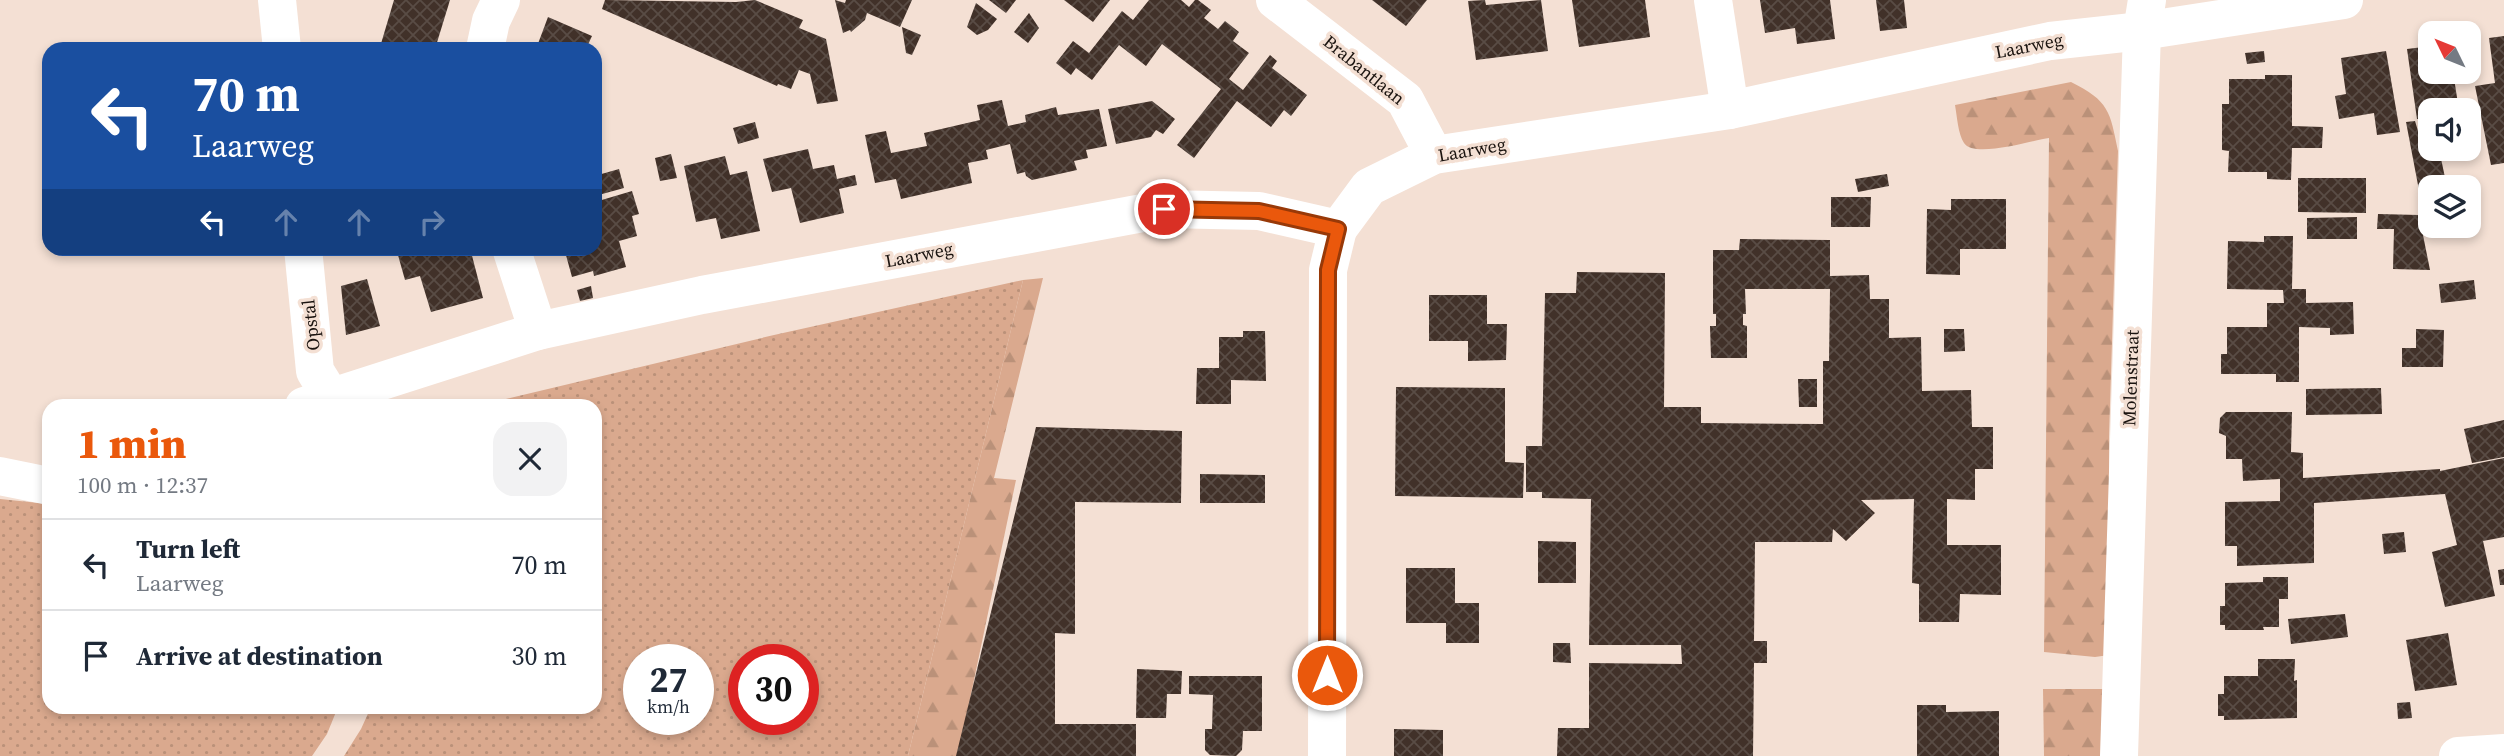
<!DOCTYPE html>
<meta charset="utf-8">
<style>
body{margin:0;font-family:"Source Serif 4",serif;background:#f2f2f3;color:#1f2937;height:100vh;display:flex;flex-direction:column;font-size:26px;white-space:nowrap}
*{box-sizing:border-box;margin:0}
p{font-size:23px;color:#747a83}
.icon{flex:none;width:38px;height:38px;fill:none;stroke:currentColor;stroke-width:2;stroke-linecap:round;stroke-linejoin:round}
.map{position:relative;flex:1;overflow:hidden}
.side{position:absolute;left:42px;top:399px;width:560px;height:315px;display:flex;flex-direction:column;background:#fff;border-radius:21px;box-shadow:0 4px 10px #0003}
.side>*{flex:none}
.banner{position:absolute;left:42px;top:42px;width:560px;height:214px;border-radius:21px;box-shadow:0 4px 10px #0003;background:#1a4fa0;color:#fff;overflow:hidden}
.needle{width:46px;rotate:313deg}
.fabs{position:absolute;left:2418px;top:21px;display:grid;gap:14px}
.fabs a{display:grid;place-items:center;width:63px;height:63px;border-radius:14px;background:#fff;box-shadow:0 4px 10px #0003;font-size:35px}
.speed{position:absolute;left:623px;top:644px;display:flex;gap:14px;font-size:35px;font-weight:700;text-align:center}
.speed>*{display:grid;place-content:center;width:91px;height:91px;border-radius:50%;background:#fff;box-shadow:0 4px 10px #0003;line-height:1}
.speed small{font-size:18px;font-weight:400}
.speed .limit{border:10px solid #d22;background:#fff;color:#111}
.pin{position:absolute;display:grid;place-items:center;width:60px;height:60px;color:#fff;margin:-30px;border:4px solid #fff;border-radius:50%;box-shadow:0 2px 7px #0007}
.me{position:absolute;width:77px;margin:-38px;rotate:0deg;stroke-linejoin:round;filter:drop-shadow(0 0 5px #0008)}
.turn{display:flex;align-items:center;gap:24px;height:147px;padding:0 35px;font-size:32px}
.turn .icon{width:91px;height:91px;stroke-width:2.5}
.turn b{display:block;font-size:49px;line-height:60px}
.lanes{display:flex;align-items:center;height:66px;padding:0 35px;background:#0003;justify-content:center;gap:35px;direction:ltr}
.lanes .off{opacity:.35}
.round{display:grid;place-items:center;flex:none;width:74px;height:74px;border-radius:21px;background:#f2f2f3}
.head{display:flex;align-items:center;justify-content:space-between;height:119px;padding:0 35px}
h1{font-size:42px;font-weight:800;line-height:52px;color:#ea580c}
ul{padding:0;list-style:none}
li{display:flex;align-items:center;gap:21px;height:91px;padding:0 35px;border-top:2px solid #e0e1e3}
li div{flex:1}
li b{display:block;font-size:26px}
li em{font-style:normal}
.map>svg:first-child{display:block}
</style>
<div class="map">
<svg width="2504" height="756" viewBox="0 0 2504 756">
<defs>
<pattern id="grass-dots" width="8" height="8" patternUnits="userSpaceOnUse" patternTransform="scale(1.75)"><rect width="8" height="8" fill="#daa98e"/><path d="M2 2h.1M6 6h.1" fill="none" stroke="#ba9179" stroke-width="1.8" stroke-linecap="round"/></pattern>
<pattern id="forest-firs" width="22" height="20" patternUnits="userSpaceOnUse" patternTransform="scale(1.75)"><rect width="22" height="20" fill="#daa98e"/><path d="M5 1l3.5 6h-7zM16 11l3.5 6h-7z" fill="#ba9179"/></pattern>
<pattern id="building-cross-hatch" width="8" height="8" patternUnits="userSpaceOnUse" patternTransform="scale(1.75)"><rect width="8" height="8" fill="#413129"/><path d="M0 0l8 8M0 8l8-8" fill="none" stroke="#594c45"/></pattern>
</defs>
<rect width="100%" height="100%" fill="#f4e0d4"/>
<g fill="url(#grass-dots)" fill-rule="evenodd">
<path d="M 1023,280 L 908,756 L 344,756 L 361,729 L 371,707 L 595,707 L 595,406 L 477,406 L 774,335 ZM 639,660 L 698,660 L 698,719 L 639,719 ZM 744,660 L 803,660 L 803,719 L 744,719 Z"/>
<path d="M 0,499 L 49,504 L 49,707 L 338,707 L 327,734 L 312,756 L 0,756 Z"/>
</g>
<g fill="url(#forest-firs)">
<path d="M 2071,82 C 2109,101 2110,111 2118,151 L 2109,437 L 2109,655 L 2095,657 L 2044,652 L 2049,138 C 2033,140 1974,159 1964,143 C 1958,134 1957,116 1955,105 Z"/>
<path d="M 1043,278 L 994,478 L 1016,480 L 958,756 L 908,756 L 1023,280 Z"/>
<path d="M 2043,689 L 2108,689 L 2109,756 L 2044,756 Z"/>
</g>
<g fill="url(#building-cross-hatch)">
<path d="M 394,0 L 450,0 L 435,49 L 380,47 Z"/>
<path d="M 605,0 L 736,2 L 755,0 L 803,20 L 799,28 L 826,39 L 838,101 L 817,104 L 810,74 L 799,70 L 791,89 L 778,84 L 777,86 L 602,9 Z"/>
<path d="M 835,0 L 845,3 L 846,0 L 912,0 L 900,27 L 867,13 L 865,20 L 851,32 L 850,30 L 843,33 Z"/>
<path d="M 989,0 L 1016,0 L 1006,13 Z"/>
<path d="M 1064,0 L 1110,0 L 1093,22 Z"/>
<path d="M 1149,0 L 1181,0 L 1189,7 L 1195,0 L 1198,0 L 1211,10 L 1204,18 L 1218,29 L 1225,21 L 1239,32 L 1233,41 L 1249,53 L 1229,79 L 1243,90 L 1270,55 L 1277,61 L 1272,68 L 1307,95 L 1291,116 L 1284,110 L 1271,127 L 1237,101 L 1194,158 L 1177,145 L 1221,89 L 1162,44 L 1146,66 L 1119,45 L 1092,80 L 1076,68 L 1071,75 L 1056,63 L 1073,41 L 1089,53 L 1122,11 L 1133,20 Z"/>
<path d="M 1372,0 L 1427,0 L 1406,26 Z"/>
<path d="M 1485,0 L 1486,5 L 1541,0 L 1548,51 L 1476,60 L 1468,1 Z"/>
<path d="M 1572,0 L 1645,0 L 1650,37 L 1579,47 Z"/>
<path d="M 1760,0 L 1830,0 L 1835,39 L 1797,44 L 1795,28 L 1765,33 Z"/>
<path d="M 1876,0 L 1904,0 L 1907,28 L 1880,31 Z"/>
<path d="M 976,3 L 997,19 L 988,30 L 977,35 L 967,27 Z"/>
<path d="M 1029,13 L 1039,28 L 1028,43 L 1014,32 Z"/>
<path d="M 548,17 L 592,36 L 586,49 L 536,49 Z"/>
<path d="M 902,27 L 921,35 L 912,55 L 906,53 Z"/>
<path d="M 2504,36 L 2504,163 L 2491,165 L 2475,86 L 2495,83 L 2489,38 Z"/>
<path d="M 2431,46 L 2431,72 L 2453,72 L 2459,110 L 2431,110 L 2431,118 L 2417,119 L 2407,49 Z"/>
<path d="M 2264,51 L 2265,62 L 2247,64 L 2245,53 Z"/>
<path d="M 2386,51 L 2400,132 L 2377,135 L 2374,113 L 2339,119 L 2335,96 L 2346,94 L 2341,58 Z"/>
<path d="M 2265,75 L 2292,75 L 2292,126 L 2323,127 L 2322,148 L 2292,148 L 2291,180 L 2267,179 L 2267,172 L 2228,172 L 2229,151 L 2222,150 L 2222,104 L 2229,104 L 2229,79 L 2265,79 Z"/>
<path d="M 1002,100 L 1008,126 L 1026,122 L 1025,115 L 1056,107 L 1058,115 L 1099,109 L 1107,146 L 1086,150 L 1088,158 L 1074,161 L 1077,170 L 1032,180 L 1026,176 L 1025,172 L 1017,174 L 1010,144 L 986,150 L 988,159 L 968,163 L 972,183 L 901,199 L 896,179 L 875,183 L 865,135 L 886,131 L 891,153 L 927,146 L 924,133 L 980,120 L 977,105 Z"/>
<path d="M 1152,101 L 1175,119 L 1163,134 L 1156,130 L 1151,137 L 1116,144 L 1108,109 Z"/>
<path d="M 2415,121 L 2418,131 L 2431,128 L 2431,149 L 2439,149 L 2447,187 L 2431,187 L 2431,204 L 2422,206 L 2406,122 Z"/>
<path d="M 755,122 L 759,138 L 738,144 L 733,128 Z"/>
<path d="M 595,133 L 601,154 L 595,155 Z"/>
<path d="M 808,149 L 813,169 L 834,165 L 837,179 L 855,175 L 857,185 L 839,189 L 844,213 L 800,223 L 791,188 L 772,192 L 763,159 Z"/>
<path d="M 671,154 L 677,178 L 660,181 L 655,158 Z"/>
<path d="M 725,156 L 730,175 L 747,171 L 760,231 L 721,239 L 716,218 L 696,222 L 684,166 Z"/>
<path d="M 595,167 L 598,175 L 619,169 L 624,188 L 595,196 Z"/>
<path d="M 1887,174 L 1889,186 L 1858,192 L 1855,179 Z"/>
<path d="M 2298,178 L 2366,178 L 2366,213 L 2298,212 Z"/>
<path d="M 632,191 L 639,214 L 632,216 L 637,236 L 619,241 L 626,267 L 594,276 L 593,271 L 572,277 L 564,248 L 595,248 L 595,202 Z"/>
<path d="M 1831,197 L 1871,197 L 1870,227 L 1831,227 Z"/>
<path d="M 1951,199 L 2006,199 L 2006,249 L 1960,249 L 1960,275 L 1926,274 L 1927,209 L 1951,210 Z"/>
<path d="M 2378,214 L 2419,215 L 2430,270 L 2393,269 L 2394,229 L 2377,229 Z"/>
<path d="M 2357,217 L 2357,239 L 2307,239 L 2307,218 Z"/>
<path d="M 2264,236 L 2293,236 L 2292,289 L 2306,289 L 2306,303 L 2353,302 L 2354,334 L 2330,335 L 2330,328 L 2299,327 L 2299,382 L 2276,382 L 2276,374 L 2221,374 L 2221,354 L 2227,354 L 2227,327 L 2267,327 L 2267,303 L 2284,303 L 2283,290 L 2227,289 L 2228,241 L 2264,242 Z"/>
<path d="M 1740,239 L 1830,240 L 1830,276 L 1869,275 L 1870,299 L 1889,299 L 1889,338 L 1921,337 L 1922,391 L 1971,390 L 1972,427 L 1993,427 L 1993,469 L 1975,469 L 1975,500 L 1947,499 L 1947,545 L 2001,545 L 2001,595 L 1960,594 L 1959,622 L 1919,622 L 1919,584 L 1912,583 L 1914,499 L 1861,500 L 1875,513 L 1846,541 L 1833,529 L 1832,542 L 1755,542 L 1754,641 L 1767,641 L 1767,663 L 1754,663 L 1753,756 L 1557,756 L 1558,728 L 1589,728 L 1589,663 L 1682,664 L 1681,645 L 1589,645 L 1591,499 L 1542,498 L 1542,492 L 1526,492 L 1526,446 L 1542,446 L 1545,293 L 1576,293 L 1577,272 L 1665,273 L 1664,407 L 1701,407 L 1701,423 L 1823,424 L 1823,361 L 1829,361 L 1830,289 L 1745,289 L 1746,314 L 1743,314 L 1743,325 L 1747,326 L 1747,358 L 1711,358 L 1710,326 L 1716,326 L 1716,314 L 1713,314 L 1713,250 L 1739,250 Z"/>
<path d="M 396,248 L 470,248 L 483,298 L 431,312 L 420,276 L 405,280 Z"/>
<path d="M 367,279 L 380,326 L 346,335 L 341,286 Z"/>
<path d="M 2474,280 L 2476,299 L 2441,303 L 2439,284 Z"/>
<path d="M 591,286 L 593,298 L 580,301 L 577,290 Z"/>
<path d="M 1429,295 L 1487,295 L 1487,324 L 1507,324 L 1506,360 L 1468,361 L 1468,341 L 1429,341 Z"/>
<path d="M 1944,329 L 1964,329 L 1965,351 L 1944,352 Z"/>
<path d="M 2416,329 L 2444,330 L 2443,367 L 2402,367 L 2402,348 L 2416,348 Z"/>
<path d="M 1243,331 L 1265,331 L 1266,381 L 1231,380 L 1231,404 L 1196,404 L 1197,368 L 1219,368 L 1219,337 L 1243,337 Z"/>
<path d="M 1798,379 L 1817,379 L 1817,407 L 1799,407 Z"/>
<path d="M 1396,387 L 1505,388 L 1505,462 L 1524,463 L 1523,498 L 1395,496 Z"/>
<path d="M 2381,388 L 2382,414 L 2306,415 L 2306,389 Z"/>
<path d="M 2226,412 L 2292,412 L 2291,452 L 2303,453 L 2303,478 L 2440,469 L 2440,471 L 2504,458 L 2504,537 L 2483,541 L 2495,596 L 2445,607 L 2432,552 L 2457,545 L 2445,494 L 2314,503 L 2314,563 L 2237,566 L 2237,546 L 2225,546 L 2225,502 L 2280,501 L 2280,479 L 2243,481 L 2242,459 L 2226,459 L 2226,436 L 2219,433 L 2220,418 Z"/>
<path d="M 2504,420 L 2504,457 L 2472,463 L 2464,429 Z"/>
<path d="M 1036,427 L 1182,431 L 1181,503 L 1075,502 L 1075,634 L 1055,633 L 1055,724 L 1136,724 L 1136,756 L 956,756 Z"/>
<path d="M 1200,474 L 1265,475 L 1265,503 L 1200,503 Z"/>
<path d="M 2404,532 L 2406,552 L 2384,554 L 2382,534 Z"/>
<path d="M 1538,541 L 1576,542 L 1576,583 L 1538,583 Z"/>
<path d="M 1406,568 L 1455,568 L 1455,603 L 1479,603 L 1479,643 L 1446,643 L 1446,623 L 1406,623 Z"/>
<path d="M 2504,569 L 2504,585 L 2500,585 L 2498,570 Z"/>
<path d="M 2263,577 L 2288,577 L 2288,599 L 2279,599 L 2279,627 L 2263,627 L 2264,630 L 2225,630 L 2225,625 L 2220,625 L 2220,606 L 2225,606 L 2225,583 L 2263,582 Z"/>
<path d="M 2345,614 L 2348,637 L 2291,644 L 2288,619 Z"/>
<path d="M 2448,633 L 2457,685 L 2415,691 L 2406,640 Z"/>
<path d="M 1553,643 L 1570,643 L 1571,663 L 1553,662 Z"/>
<path d="M 2258,659 L 2295,659 L 2294,681 L 2297,680 L 2297,718 L 2224,720 L 2224,716 L 2218,716 L 2218,694 L 2224,694 L 2224,676 L 2258,676 Z"/>
<path d="M 1137,669 L 1182,671 L 1181,694 L 1167,694 L 1166,718 L 1136,718 Z"/>
<path d="M 1189,676 L 1262,676 L 1262,731 L 1243,731 L 1242,750 L 1236,756 L 1210,755 L 1205,750 L 1205,729 L 1212,729 L 1213,695 L 1189,694 Z"/>
<path d="M 2410,702 L 2412,718 L 2398,719 L 2397,703 Z"/>
<path d="M 1917,705 L 1946,705 L 1946,712 L 1999,711 L 1999,756 L 1917,756 Z"/>
<path d="M 1394,729 L 1443,730 L 1443,756 L 1394,756 Z"/>
</g>
<g fill="none" stroke-linecap="round" stroke-linejoin="round">
<g stroke="#fff" stroke-width="38">
<path d="M 277,0 L 282,49"/>
<path d="M 1275,0 L 1405,100 L 1434,155"/>
<path d="M 1713,0 L 1730,110"/>
<path d="M 485,49 L 491,21 L 501,0"/>
<path d="M 303,248 L 315,371 L 331,397"/>
<path d="M 511,248 L 538,331"/>
<path d="M 304,406 L 538,331 L 702,295 L 1164,209 L 1259,211 L 1338,229 L 1369,187 L 1434,155 L 1730,110 L 2050,41 L 2142,31 L 2344,0"/>
<path d="M 0,476 L 49,486"/>
<path d="M 1327,756 L 1328,270 L 1338,229"/>
<path d="M 2119,756 L 2142,31 L 2147,0"/>
<path d="M 2458,756 L 2504,753"/>
</g>
</g>
<g fill="none" stroke-linecap="round" stroke-linejoin="round">
<defs>
<path id="route" d="M 1164,209 L 1259,211 L 1338,229 L 1328,270 L 1327,675"/>
</defs>
<use href="#route" stroke="#983908" stroke-width="18"/>
<use href="#route" stroke="#ea580c" stroke-width="12"/>
</g>
<g text-anchor="middle" stroke-width="7" stroke-linejoin="round" paint-order="stroke">
<g font-size="18" fill="#1a130f" stroke="#f4e0d4">
<text transform="translate(2029 46) rotate(-11)" y="6">Laarweg</text>
<text transform="translate(1364 70) rotate(39)" y="6">Brabantlaan</text>
<text transform="translate(1472 150) rotate(-10)" y="6">Laarweg</text>
<text transform="translate(919 255) rotate(-11)" y="6">Laarweg</text>
<text transform="translate(311 325) rotate(-96)" y="6">Opstal</text>
<text transform="translate(2131 378) rotate(-88)" y="6">Molenstraat</text>
</g>
</g>
</svg>
<div class="fabs">
<a><svg class="needle" viewBox="-14 -14 28 28"><path d="M0-13l5 13h-10z" fill="#e53935"/><path d="M0 13l5-13h-10z" fill="#747a83"/></svg></a>
<a><svg class="icon" aria-label="sound" viewBox="0 0 24 24"><path d="M4 9h4l5-4v14l-5-4H4zM17 9q2 3 0 6"/></svg></a>
<a><svg class="icon" aria-label="layers" viewBox="0 0 24 24"><path d="M12 4l9 5-9 5-9-5zM3 14l9 5 9-5"/></svg></a>
</div>
<div class="speed"><div>27<small>km/h</small></div><div class="limit">30</div></div>
<div class="pin" style="left:1164px;top:209px;background:#d93025"><svg class="icon" aria-label="arrive" viewBox="0 0 24 24"><path d="M6 21V4h12l-3 4 3 4H6"/></svg></div>
<svg class="me" style="left:1327px;top:675px" viewBox="-20 -20 40 40"><circle r="17" fill="#ea580c" stroke="#fff" stroke-width="3"/><path d="M0-11L8 9 0 5-8 9z" fill="#fff"/></svg>
<div class="banner">
<div class="turn"><svg class="icon" aria-label="left" viewBox="0 0 24 24"><path d="M17 20v-9H6M10 6l-5 5 5 5"/></svg><div><b>70 m</b>Laarweg</div></div>
<div class="lanes"><svg class="icon" aria-label="left" viewBox="0 0 24 24"><path d="M17 20v-9H6M10 6l-5 5 5 5"/></svg><svg class="icon off" aria-label="ahead" viewBox="0 0 24 24"><path d="M12 20V5M6 11l6-6 6 6"/></svg><svg class="icon off" aria-label="ahead" viewBox="0 0 24 24"><path d="M12 20V5M6 11l6-6 6 6"/></svg><svg class="icon off" aria-label="right" viewBox="0 0 24 24"><path d="M7 20v-9h11M14 6l5 5-5 5"/></svg></div>
</div>
<section class="side">
<div class="head"><div><h1>1 min</h1><p>100 m · 12:37</p></div><a class="round"><svg class="icon" aria-label="close" viewBox="0 0 24 24"><path d="M6 6l12 12M18 6L6 18"/></svg></a></div>
<ul>
<li><svg class="icon" aria-label="left" viewBox="0 0 24 24"><path d="M17 20v-9H6M10 6l-5 5 5 5"/></svg><div><b>Turn left</b><p>Laarweg</p></div><em>70 m</em></li>
<li><svg class="icon" aria-label="arrive" viewBox="0 0 24 24"><path d="M6 21V4h12l-3 4 3 4H6"/></svg><div><b>Arrive at destination</b></div><em>30 m</em></li>
</ul>
</section>
</div>
